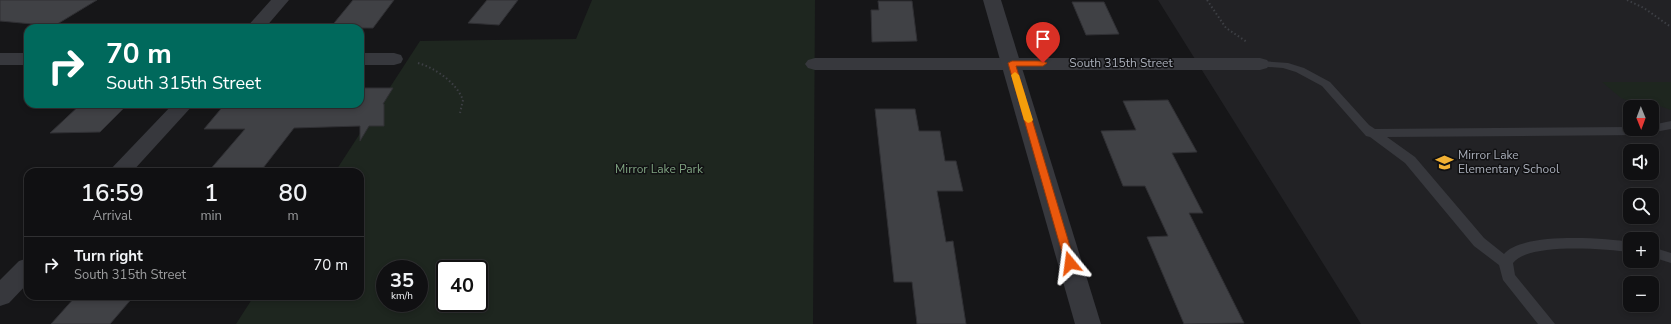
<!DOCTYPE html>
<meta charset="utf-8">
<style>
body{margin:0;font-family:"Nunito Sans",sans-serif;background:#1e1e20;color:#f1f3f6;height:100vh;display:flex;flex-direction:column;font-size:15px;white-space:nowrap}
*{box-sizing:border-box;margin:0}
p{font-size:13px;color:#9c9d9f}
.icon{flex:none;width:22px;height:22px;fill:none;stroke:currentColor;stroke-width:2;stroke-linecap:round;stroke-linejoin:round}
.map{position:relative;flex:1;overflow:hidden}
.panel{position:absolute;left:24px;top:168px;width:340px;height:132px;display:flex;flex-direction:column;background:#101012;border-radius:12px;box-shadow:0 2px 6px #0003,0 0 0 1px #303032}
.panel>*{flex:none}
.banner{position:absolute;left:24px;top:24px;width:340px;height:84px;border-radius:12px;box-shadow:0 2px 6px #0003,0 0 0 1px #303032;background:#00695c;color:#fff;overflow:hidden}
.needle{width:26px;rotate:179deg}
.fabs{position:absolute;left:1623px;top:100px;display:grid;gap:8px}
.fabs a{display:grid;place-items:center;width:36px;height:36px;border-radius:8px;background:#101012;box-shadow:0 2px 6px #0003,0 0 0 1px #303032;font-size:20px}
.speed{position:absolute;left:376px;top:260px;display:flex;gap:8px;font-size:20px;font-weight:700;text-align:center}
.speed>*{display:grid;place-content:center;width:52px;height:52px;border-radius:50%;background:#101012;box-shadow:0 2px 6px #0003,0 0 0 1px #303032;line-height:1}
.speed small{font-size:10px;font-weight:400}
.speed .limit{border:2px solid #111;border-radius:6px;background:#fff;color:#111}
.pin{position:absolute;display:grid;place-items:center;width:34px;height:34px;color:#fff;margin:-41px -17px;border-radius:50% 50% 50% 0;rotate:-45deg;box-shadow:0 0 4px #0007}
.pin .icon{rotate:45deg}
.me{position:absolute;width:44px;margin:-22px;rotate:344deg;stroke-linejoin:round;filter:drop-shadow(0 0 3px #0008)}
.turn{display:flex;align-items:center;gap:14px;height:84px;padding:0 16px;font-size:18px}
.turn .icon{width:52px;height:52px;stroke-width:2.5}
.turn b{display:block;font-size:28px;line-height:34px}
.eta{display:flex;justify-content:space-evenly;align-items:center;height:68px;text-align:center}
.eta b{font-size:24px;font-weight:600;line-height:28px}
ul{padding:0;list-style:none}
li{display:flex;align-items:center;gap:12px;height:56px;padding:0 16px;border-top:1px solid #303032}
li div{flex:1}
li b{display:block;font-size:15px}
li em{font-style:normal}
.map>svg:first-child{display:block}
</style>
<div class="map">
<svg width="1671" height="324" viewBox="0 0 1671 324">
<rect width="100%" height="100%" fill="#161618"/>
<path fill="#222225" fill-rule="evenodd" d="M 1158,0 L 1671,0 L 1671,324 L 1361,324 ZM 1630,107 L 1652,107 L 1652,129 L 1630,129 ZM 1630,151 L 1652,151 L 1652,173 L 1630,173 ZM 1630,195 L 1652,195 L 1652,217 L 1630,217 ZM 1630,239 L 1652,239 L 1652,261 L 1630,261 ZM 1630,283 L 1652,283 L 1652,305 L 1630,305 Z"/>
<g fill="#1e261f" fill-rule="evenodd">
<path d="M 592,0 L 815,0 L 813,324 L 236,324 L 254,296 L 360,296 L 360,172 L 335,172 L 420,41 L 576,39 ZM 385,269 L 419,269 L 419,303 L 385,303 ZM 445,269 L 479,269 L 479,303 L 445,303 Z"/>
<path d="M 1602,82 L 1671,82 L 1671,110 L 1654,104 L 1640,105 L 1621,98 Z"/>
</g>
<g fill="#404145" stroke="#303034">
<path d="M 0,0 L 97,0 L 54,26 L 0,21 Z"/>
<path d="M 353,0 L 394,0 L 373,28 L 330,28 Z"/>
<path d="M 487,0 L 518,0 L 499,25 L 468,23 Z"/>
<path d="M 878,1 L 912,1 L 917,41 L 872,42 L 871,10 L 879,10 Z"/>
<path d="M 1072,2 L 1104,2 L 1119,34 L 1086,35 Z"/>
<path d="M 360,88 L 393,88 L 383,104 L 384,104 L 384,126 L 369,126 L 360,141 L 360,126 L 294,128 L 260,172 L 208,172 L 245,129 L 204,129 L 225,104 L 360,104 Z"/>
<path d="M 1168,100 L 1197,152 L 1172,153 L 1203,213 L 1189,213 L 1244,323 L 1184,324 L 1147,237 L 1168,236 L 1145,186 L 1123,186 L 1101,131 L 1136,130 L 1123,101 Z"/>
<path d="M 81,104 L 128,104 L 100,132 L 50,133 Z"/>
<path d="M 875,109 L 915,109 L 919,131 L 940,131 L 945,161 L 956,161 L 963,191 L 937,191 L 946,242 L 953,241 L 966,324 L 917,324 L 912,282 L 894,282 Z"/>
<path d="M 76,296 L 134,296 L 110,324 L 51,324 Z"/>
</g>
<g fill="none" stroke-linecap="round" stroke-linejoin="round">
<g stroke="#3d3f44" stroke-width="2" stroke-dasharray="1.5 2.5" stroke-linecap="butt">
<path d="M 1207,0 L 1226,28 L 1247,42"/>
<path d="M 1627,0 L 1644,8 L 1671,27"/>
<path d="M 418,63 C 435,68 456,82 463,100 L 460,113"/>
</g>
<g fill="#37383d" fill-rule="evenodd">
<path d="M 1260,61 L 1288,63 L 1304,68 L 1330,82 L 1369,125 L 1375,129 L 1630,127 L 1630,129 L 1652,129 L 1652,125 L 1671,121 L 1671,129 L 1638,135 L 1387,137 L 1415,157 L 1484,238 L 1504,254 C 1522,232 1604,238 1630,242 L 1630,252 C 1605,249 1529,242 1513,263 L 1515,275 L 1555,324 L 1538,324 L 1503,280 L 1499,265 L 1474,246 L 1405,163 L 1370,137 L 1366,136 L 1322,86 L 1296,72 L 1283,68 L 1256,66 L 1254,64 Z"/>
<path d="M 1652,247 L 1671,253 L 1671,263 L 1652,257 Z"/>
</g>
<g fill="#37383d" fill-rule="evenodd">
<path d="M 271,0 L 289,0 L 265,28 L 246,28 Z"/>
<rect x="0" y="53" width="28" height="12"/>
<path d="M 360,53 L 394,53 L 401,55 L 403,59 L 401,63 L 394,65 L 360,65 Z"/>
<path d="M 815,58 L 1260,58 L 1267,60 L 1270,64 L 1267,68 L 1260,70 L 815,70 L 808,68 L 805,64 L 808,60 Z"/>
<path d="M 173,104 L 194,104 L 132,172 L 108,172 Z"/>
<path d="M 28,258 L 28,283 L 9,303 L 0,306 L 0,280 L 19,261 Z"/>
</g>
<path fill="#37383d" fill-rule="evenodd" d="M 983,0 L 1001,0 L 1101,324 L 1075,324 Z"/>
</g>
<path fill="#ea580c" stroke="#983908" d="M 1012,61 L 1043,61 L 1047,63 L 1043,66 L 1016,66 L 1075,263 L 1074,265 L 1066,265 L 1065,263 L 1008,63 Z"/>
<path fill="#f59e0b" d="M 1015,72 L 1019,75 L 1033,120 L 1031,122 L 1028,123 L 1024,120 L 1011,75 Z"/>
<defs>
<symbol id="school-bare" viewBox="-9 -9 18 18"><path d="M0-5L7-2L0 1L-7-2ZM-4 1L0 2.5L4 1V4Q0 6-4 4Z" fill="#f2b134" stroke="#111113" stroke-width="2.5" paint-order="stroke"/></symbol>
</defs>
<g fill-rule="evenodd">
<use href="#school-bare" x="1432" y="150" width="25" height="25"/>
</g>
<g text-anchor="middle" stroke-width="3" stroke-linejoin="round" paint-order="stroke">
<g font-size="12" fill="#a8adb8" stroke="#111113">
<text x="1121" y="67">South 315th Street</text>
</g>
<g font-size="12" fill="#a8adb8" stroke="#111113" text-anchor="start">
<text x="1458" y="159">Mirror Lake<tspan x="1458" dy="14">Elementary School</tspan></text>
</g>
<g font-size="12" fill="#7fa381" stroke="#111113">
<text x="659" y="173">Mirror Lake Park</text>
</g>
</g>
</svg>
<div class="fabs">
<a><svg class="needle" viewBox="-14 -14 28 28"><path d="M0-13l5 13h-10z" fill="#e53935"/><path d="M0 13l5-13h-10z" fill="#9c9d9f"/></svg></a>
<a><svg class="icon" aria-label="sound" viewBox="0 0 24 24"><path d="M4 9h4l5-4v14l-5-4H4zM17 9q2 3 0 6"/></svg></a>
<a><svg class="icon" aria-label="search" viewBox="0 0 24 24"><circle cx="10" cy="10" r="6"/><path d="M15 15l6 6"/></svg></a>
<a>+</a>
<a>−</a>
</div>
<div class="speed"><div>35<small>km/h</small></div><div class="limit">40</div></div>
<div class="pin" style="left:1043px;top:63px;background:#d93025"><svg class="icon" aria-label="arrive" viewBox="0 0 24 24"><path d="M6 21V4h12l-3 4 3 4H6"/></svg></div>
<svg class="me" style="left:1070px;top:263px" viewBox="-20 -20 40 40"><path d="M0-17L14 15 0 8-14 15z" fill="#ea580c" stroke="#fff" stroke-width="4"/></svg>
<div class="banner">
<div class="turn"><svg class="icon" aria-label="right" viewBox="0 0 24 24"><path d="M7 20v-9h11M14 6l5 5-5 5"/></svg><div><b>70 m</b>South 315th Street</div></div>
</div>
<section class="panel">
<div class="eta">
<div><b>16:59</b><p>Arrival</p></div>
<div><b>1</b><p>min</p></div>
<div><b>80</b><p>m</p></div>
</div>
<ul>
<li><svg class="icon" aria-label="right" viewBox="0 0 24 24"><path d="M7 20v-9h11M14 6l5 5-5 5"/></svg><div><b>Turn right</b><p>South 315th Street</p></div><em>70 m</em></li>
</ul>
</section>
</div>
